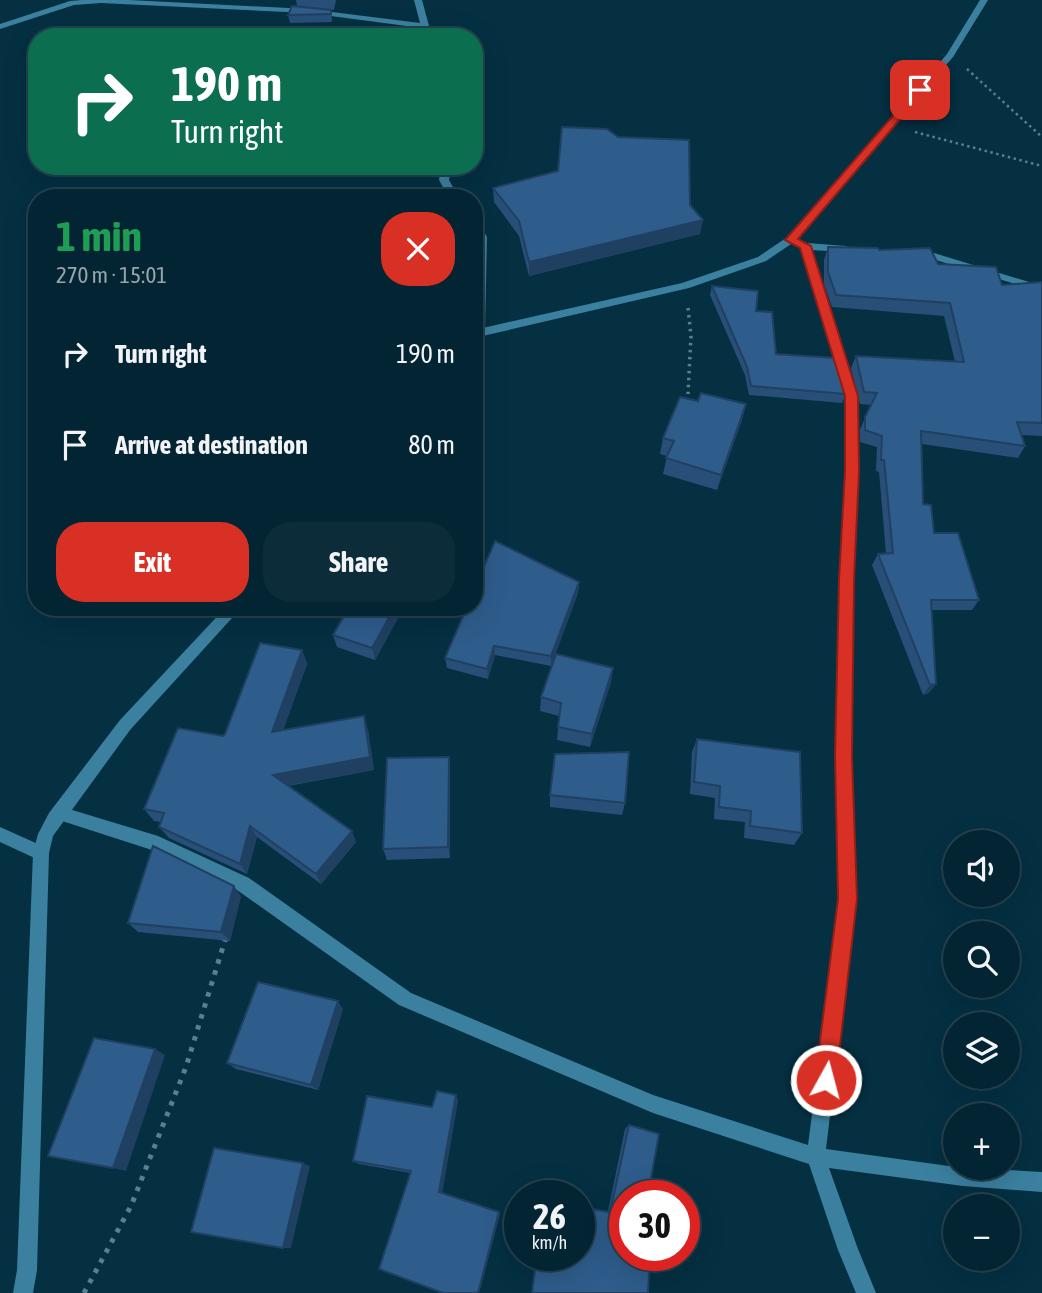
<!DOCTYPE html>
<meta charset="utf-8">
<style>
body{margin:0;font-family:"Asap Condensed",sans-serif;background:#0d2c3a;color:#f1f3f6;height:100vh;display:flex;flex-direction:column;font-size:26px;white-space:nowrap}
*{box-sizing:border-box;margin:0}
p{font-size:23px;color:#97a4ac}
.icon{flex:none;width:38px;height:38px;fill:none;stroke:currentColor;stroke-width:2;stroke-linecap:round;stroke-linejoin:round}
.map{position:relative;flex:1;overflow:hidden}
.panel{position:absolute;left:28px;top:189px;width:455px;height:427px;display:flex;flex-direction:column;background:#032432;border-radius:28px;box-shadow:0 7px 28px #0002,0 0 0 2px #24414d}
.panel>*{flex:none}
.banner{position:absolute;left:28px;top:28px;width:455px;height:147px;border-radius:28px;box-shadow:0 7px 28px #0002,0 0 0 2px #24414d;background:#0b6e4f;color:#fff;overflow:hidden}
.controls{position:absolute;left:943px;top:830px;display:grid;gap:14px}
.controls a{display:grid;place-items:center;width:77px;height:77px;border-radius:50%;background:#032432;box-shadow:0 7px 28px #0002,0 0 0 2px #24414d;font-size:35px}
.speed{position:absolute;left:504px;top:1180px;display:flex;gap:14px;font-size:35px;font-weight:700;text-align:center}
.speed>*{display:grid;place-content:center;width:91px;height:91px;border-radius:50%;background:#032432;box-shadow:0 7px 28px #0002,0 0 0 2px #24414d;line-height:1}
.speed small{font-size:18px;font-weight:400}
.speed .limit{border:10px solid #d22;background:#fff;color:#111}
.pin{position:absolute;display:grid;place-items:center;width:60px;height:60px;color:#fff;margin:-30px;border-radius:14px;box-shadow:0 4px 10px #0006}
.me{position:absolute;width:77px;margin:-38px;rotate:7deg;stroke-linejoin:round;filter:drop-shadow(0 0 5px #0008)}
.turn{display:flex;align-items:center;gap:24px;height:147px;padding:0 28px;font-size:32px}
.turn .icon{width:91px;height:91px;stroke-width:2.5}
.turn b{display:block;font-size:49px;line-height:60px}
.round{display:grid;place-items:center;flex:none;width:74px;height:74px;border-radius:28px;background:#0d2c3a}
.summary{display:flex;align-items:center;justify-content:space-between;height:119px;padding:0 28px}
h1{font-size:42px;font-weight:700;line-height:52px;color:#1e9e55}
.action{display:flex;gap:14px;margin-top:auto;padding:14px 28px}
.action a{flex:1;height:80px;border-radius:28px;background:#d93025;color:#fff;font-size:28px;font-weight:700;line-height:80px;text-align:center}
.action a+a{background:#0d2c3a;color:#f1f3f6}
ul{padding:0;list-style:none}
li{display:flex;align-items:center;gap:21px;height:91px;padding:0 28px}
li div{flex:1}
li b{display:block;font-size:26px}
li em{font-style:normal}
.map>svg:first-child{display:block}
</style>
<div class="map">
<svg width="1042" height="1293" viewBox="0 0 1042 1293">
<rect width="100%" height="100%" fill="#043042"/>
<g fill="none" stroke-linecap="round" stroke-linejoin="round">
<g stroke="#597f90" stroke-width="2.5" stroke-dasharray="2.5 3.5" stroke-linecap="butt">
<path d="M 967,69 L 1042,137"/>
<path d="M 915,132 L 1042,166"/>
</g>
<path stroke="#597f90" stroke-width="3.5" stroke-dasharray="2.5 4.5" stroke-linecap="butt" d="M 688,308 L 691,336 L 688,394"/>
<path stroke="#597f90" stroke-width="5" stroke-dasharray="4.5 7" stroke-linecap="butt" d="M 84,1293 L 131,1206 L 186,1067 L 226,937"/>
<g fill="#3c80a0" fill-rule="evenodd">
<path d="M 82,0 L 129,0 L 308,9 L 420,23 L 414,0 L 422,0 L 432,37 L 424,37 L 422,28 L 308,13 L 101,3 L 74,5 L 0,29 L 0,24 L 70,1 Z"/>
<path d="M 441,166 L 451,166 L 449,180 L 459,198 L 449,198 L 439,180 Z"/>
<path d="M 474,220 L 478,221 L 487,237 L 485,331 L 480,335 L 475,331 L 477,237 L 474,232 Z"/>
<path d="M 790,237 L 807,243 L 846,246 L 851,249 L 846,252 L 811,250 L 857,396 L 858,471 L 853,580 L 851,756 L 856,899 L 826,1149 L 956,1167 L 1042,1172 L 1042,1192 L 963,1186 L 829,1168 L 858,1249 L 876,1293 L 856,1293 L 838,1250 L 809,1164 L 653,1113 L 399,1005 L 237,890 L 155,851 L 59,820 L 53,818 L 51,813 L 53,808 L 59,806 L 158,836 L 249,878 L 411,993 L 653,1095 L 808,1145 L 840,899 L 835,756 L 839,580 L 846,471 L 845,396 L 800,248 L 785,240 Z"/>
<path d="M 915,251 L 934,253 L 1042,286 L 1042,292 L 929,258 L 911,256 L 911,252 Z"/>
<path d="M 0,827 L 47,848 L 49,853 L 47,858 L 41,861 L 0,842 Z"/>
</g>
<g fill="#3c80a0" fill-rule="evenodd">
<path d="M 980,0 L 988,0 L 953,57 L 794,242 L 766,261 L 689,288 L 474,338 L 474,330 L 682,283 L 758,257 L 786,238 L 887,124 L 947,54 Z"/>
<path d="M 226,607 L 242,607 L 130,730 L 53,836 L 49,853 L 37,1270 L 33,1293 L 13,1293 L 17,1270 L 33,853 L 38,834 L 49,813 L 120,720 Z"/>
</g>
</g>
<g fill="#284f78">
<path d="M 296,0 L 336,0 L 334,10 L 297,6 Z"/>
<path d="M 331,10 L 332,22 L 290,23 L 288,15 Z"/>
<path d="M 493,188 L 690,205 L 700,234 L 529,276 L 519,236 L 494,202 Z"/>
<path d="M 828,247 L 879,250 L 938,264 L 1002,285 L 1042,282 L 1042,436 L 1021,435 L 1025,446 L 1018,458 L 922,444 L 923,504 L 934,533 L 979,600 L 972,610 L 932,610 L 936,684 L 929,693 L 923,695 L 872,565 L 878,554 L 886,553 L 879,472 L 876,471 L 877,447 L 860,442 L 860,429 L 871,405 L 860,404 L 851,368 L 856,356 L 955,362 L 944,316 L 832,307 L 824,284 L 824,260 Z"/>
<path d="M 712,286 L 756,311 L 776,354 L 846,394 L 842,403 L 749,395 L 745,375 L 710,295 Z"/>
<path d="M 742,420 L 717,490 L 663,474 L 667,456 L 660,454 L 663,438 Z"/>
<path d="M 579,582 L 578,593 L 551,666 L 495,655 L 488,679 L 447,668 L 445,658 Z"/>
<path d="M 396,608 L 398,618 L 375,660 L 337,647 L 333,635 Z"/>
<path d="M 302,650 L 307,664 L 283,730 L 368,730 L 374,770 L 288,786 L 356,842 L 321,884 L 257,837 L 247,874 L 169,838 L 159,827 L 161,822 L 154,821 L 144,809 L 223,736 Z"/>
<path d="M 613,668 L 611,682 L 590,747 L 557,740 L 559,716 L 540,711 L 541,697 Z"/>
<path d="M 697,739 L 802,833 L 794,845 L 744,838 L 745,822 L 714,819 L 715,798 L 690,794 L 692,752 Z"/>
<path d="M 450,770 L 450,858 L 387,860 L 383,849 Z"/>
<path d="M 550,795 L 625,803 L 622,815 L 550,807 Z"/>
<path d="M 241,896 L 230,941 L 138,932 L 128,923 Z"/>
<path d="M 343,1009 L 318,1090 L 236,1069 L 227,1063 Z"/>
<path d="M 458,1100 L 442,1193 L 499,1212 L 500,1214 L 479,1293 L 410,1173 L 359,1164 L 353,1161 L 432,1107 Z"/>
<path d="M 629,1125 L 625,1195 L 648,1293 L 608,1211 L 625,1129 Z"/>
</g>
<g fill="#204061">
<path d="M 703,220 L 700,234 L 529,276 L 529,262 Z"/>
<path d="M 746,404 L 742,420 L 717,490 L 721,475 Z"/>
<path d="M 482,467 L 483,481 L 474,496 L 474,481 Z"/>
<path d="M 579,582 L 578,593 L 551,666 L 551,656 Z"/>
<path d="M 391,607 L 396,607 L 398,618 L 375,660 L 372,648 Z"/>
<path d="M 494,646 L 495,655 L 488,679 L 487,669 Z"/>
<path d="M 302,650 L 307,664 L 278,745 L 272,732 Z"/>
<path d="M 613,668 L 611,682 L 590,747 L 592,734 Z"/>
<path d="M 936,684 L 929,693 L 923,695 L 930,685 Z"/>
<path d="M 364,716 L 368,730 L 374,770 L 279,787 L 273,775 Z"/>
<path d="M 449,757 L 450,770 L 450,858 L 448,847 Z"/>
<path d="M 250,826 L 257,837 L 247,874 L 240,864 Z"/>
<path d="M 352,831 L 356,842 L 321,884 L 316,874 Z"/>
<path d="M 234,886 L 241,896 L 230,941 L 221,932 Z"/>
<path d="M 338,1001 L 343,1009 L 318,1090 L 311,1085 Z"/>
<path d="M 155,1049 L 165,1055 L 126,1171 L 113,1168 Z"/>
<path d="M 456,1095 L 458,1100 L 442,1194 L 439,1192 Z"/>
<path d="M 303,1163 L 310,1166 L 291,1248 L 283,1248 Z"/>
<path d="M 499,1212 L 500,1214 L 479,1293 L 478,1293 Z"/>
</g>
<g fill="#2e5c8b" stroke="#204061" stroke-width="2">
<path d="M 292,6 L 331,10 L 331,14 L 288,15 Z"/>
<path d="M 562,127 L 607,129 L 618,137 L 689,140 L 690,205 L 703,220 L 529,262 L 519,221 L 493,188 L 558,171 Z"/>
<path d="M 828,247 L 878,248 L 879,250 L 930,248 L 938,264 L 996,267 L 1002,285 L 1042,282 L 1042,423 L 1017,422 L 1025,446 L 921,431 L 923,504 L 931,505 L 934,533 L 958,533 L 979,600 L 931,600 L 936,684 L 930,685 L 878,554 L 893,553 L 884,460 L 881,460 L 882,436 L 865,430 L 865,417 L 877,393 L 864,392 L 856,356 L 964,362 L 950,303 L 836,295 L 828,272 Z"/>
<path d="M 712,286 L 758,291 L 756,311 L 772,312 L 776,354 L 836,358 L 846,394 L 751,386 L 747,367 Z"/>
<path d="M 701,393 L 746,404 L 721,475 L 666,458 L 674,441 L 663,438 L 680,397 L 698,401 Z"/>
<path d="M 474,464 L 482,467 L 474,481 Z"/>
<path d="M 495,541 L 579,582 L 551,656 L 494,646 L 487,669 L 445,658 L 467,607 L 474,607 L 474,590 Z"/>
<path d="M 349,607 L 395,607 L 372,648 L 333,635 Z"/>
<path d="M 260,643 L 302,650 L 272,732 L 364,716 L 370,757 L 273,775 L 352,831 L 316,874 L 250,826 L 240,864 L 159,827 L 164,813 L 144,809 L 178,728 L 223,736 L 225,734 Z"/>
<path d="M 556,654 L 613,668 L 592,734 L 558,727 L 561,703 L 541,697 Z"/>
<path d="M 697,739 L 800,752 L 802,833 L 750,826 L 751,811 L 719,807 L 720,786 L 694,782 Z"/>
<path d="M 629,752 L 625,803 L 550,795 L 555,754 Z"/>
<path d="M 449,757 L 448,847 L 383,849 L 387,758 Z"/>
<path d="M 153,846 L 234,886 L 221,932 L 128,923 Z"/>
<path d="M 258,982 L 338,1001 L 311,1085 L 227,1063 Z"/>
<path d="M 94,1038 L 155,1049 L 113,1168 L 48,1156 Z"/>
<path d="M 437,1091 L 456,1095 L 439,1192 L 499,1212 L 478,1293 L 443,1293 L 379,1269 L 411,1171 L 353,1161 L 367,1096 L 432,1107 Z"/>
<path d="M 629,1125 L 659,1134 L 648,1195 L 625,1195 L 625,1255 L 650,1255 L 648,1293 L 532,1293 L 537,1255 L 579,1255 L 579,1207 L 610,1212 Z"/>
<path d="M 214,1148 L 303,1163 L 283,1248 L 191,1232 Z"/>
</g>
<path fill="#d93025" stroke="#8d1f18" stroke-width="2" d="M 917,88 L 925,90 L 798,239 L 811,246 L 858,396 L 859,471 L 854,580 L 852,756 L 857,899 L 836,1080 L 833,1087 L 826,1090 L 819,1087 L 815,1080 L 838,899 L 835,756 L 839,580 L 845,471 L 845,396 L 800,248 L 785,240 Z"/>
</svg>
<div class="controls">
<a><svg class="icon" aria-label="sound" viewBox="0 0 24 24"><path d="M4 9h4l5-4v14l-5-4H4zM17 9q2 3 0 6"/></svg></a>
<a><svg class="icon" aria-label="search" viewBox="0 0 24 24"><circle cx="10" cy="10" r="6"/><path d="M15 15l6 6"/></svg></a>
<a><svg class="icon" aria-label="layers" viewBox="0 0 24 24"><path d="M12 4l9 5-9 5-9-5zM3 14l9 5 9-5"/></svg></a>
<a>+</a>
<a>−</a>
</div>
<div class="speed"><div>26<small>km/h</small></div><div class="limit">30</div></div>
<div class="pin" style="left:920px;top:90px;background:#d93025"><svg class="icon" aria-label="arrive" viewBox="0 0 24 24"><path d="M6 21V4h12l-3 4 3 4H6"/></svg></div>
<svg class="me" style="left:826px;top:1080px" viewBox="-20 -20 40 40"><circle r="17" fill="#d93025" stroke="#fff" stroke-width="3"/><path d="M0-11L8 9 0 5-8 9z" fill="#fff"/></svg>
<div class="banner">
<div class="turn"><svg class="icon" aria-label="right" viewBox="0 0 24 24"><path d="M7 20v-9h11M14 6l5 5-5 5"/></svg><div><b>190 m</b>Turn right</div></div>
</div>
<section class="panel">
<div class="summary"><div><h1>1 min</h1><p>270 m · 15:01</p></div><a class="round" style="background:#d93025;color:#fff"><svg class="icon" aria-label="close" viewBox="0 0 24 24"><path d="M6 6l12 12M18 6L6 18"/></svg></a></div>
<ul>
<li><svg class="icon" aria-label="right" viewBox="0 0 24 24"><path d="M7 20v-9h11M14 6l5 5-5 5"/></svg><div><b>Turn right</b></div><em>190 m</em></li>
<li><svg class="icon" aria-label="arrive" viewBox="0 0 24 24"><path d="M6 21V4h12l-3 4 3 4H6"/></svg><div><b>Arrive at destination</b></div><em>80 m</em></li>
</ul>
<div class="action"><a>Exit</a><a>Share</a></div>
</section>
</div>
